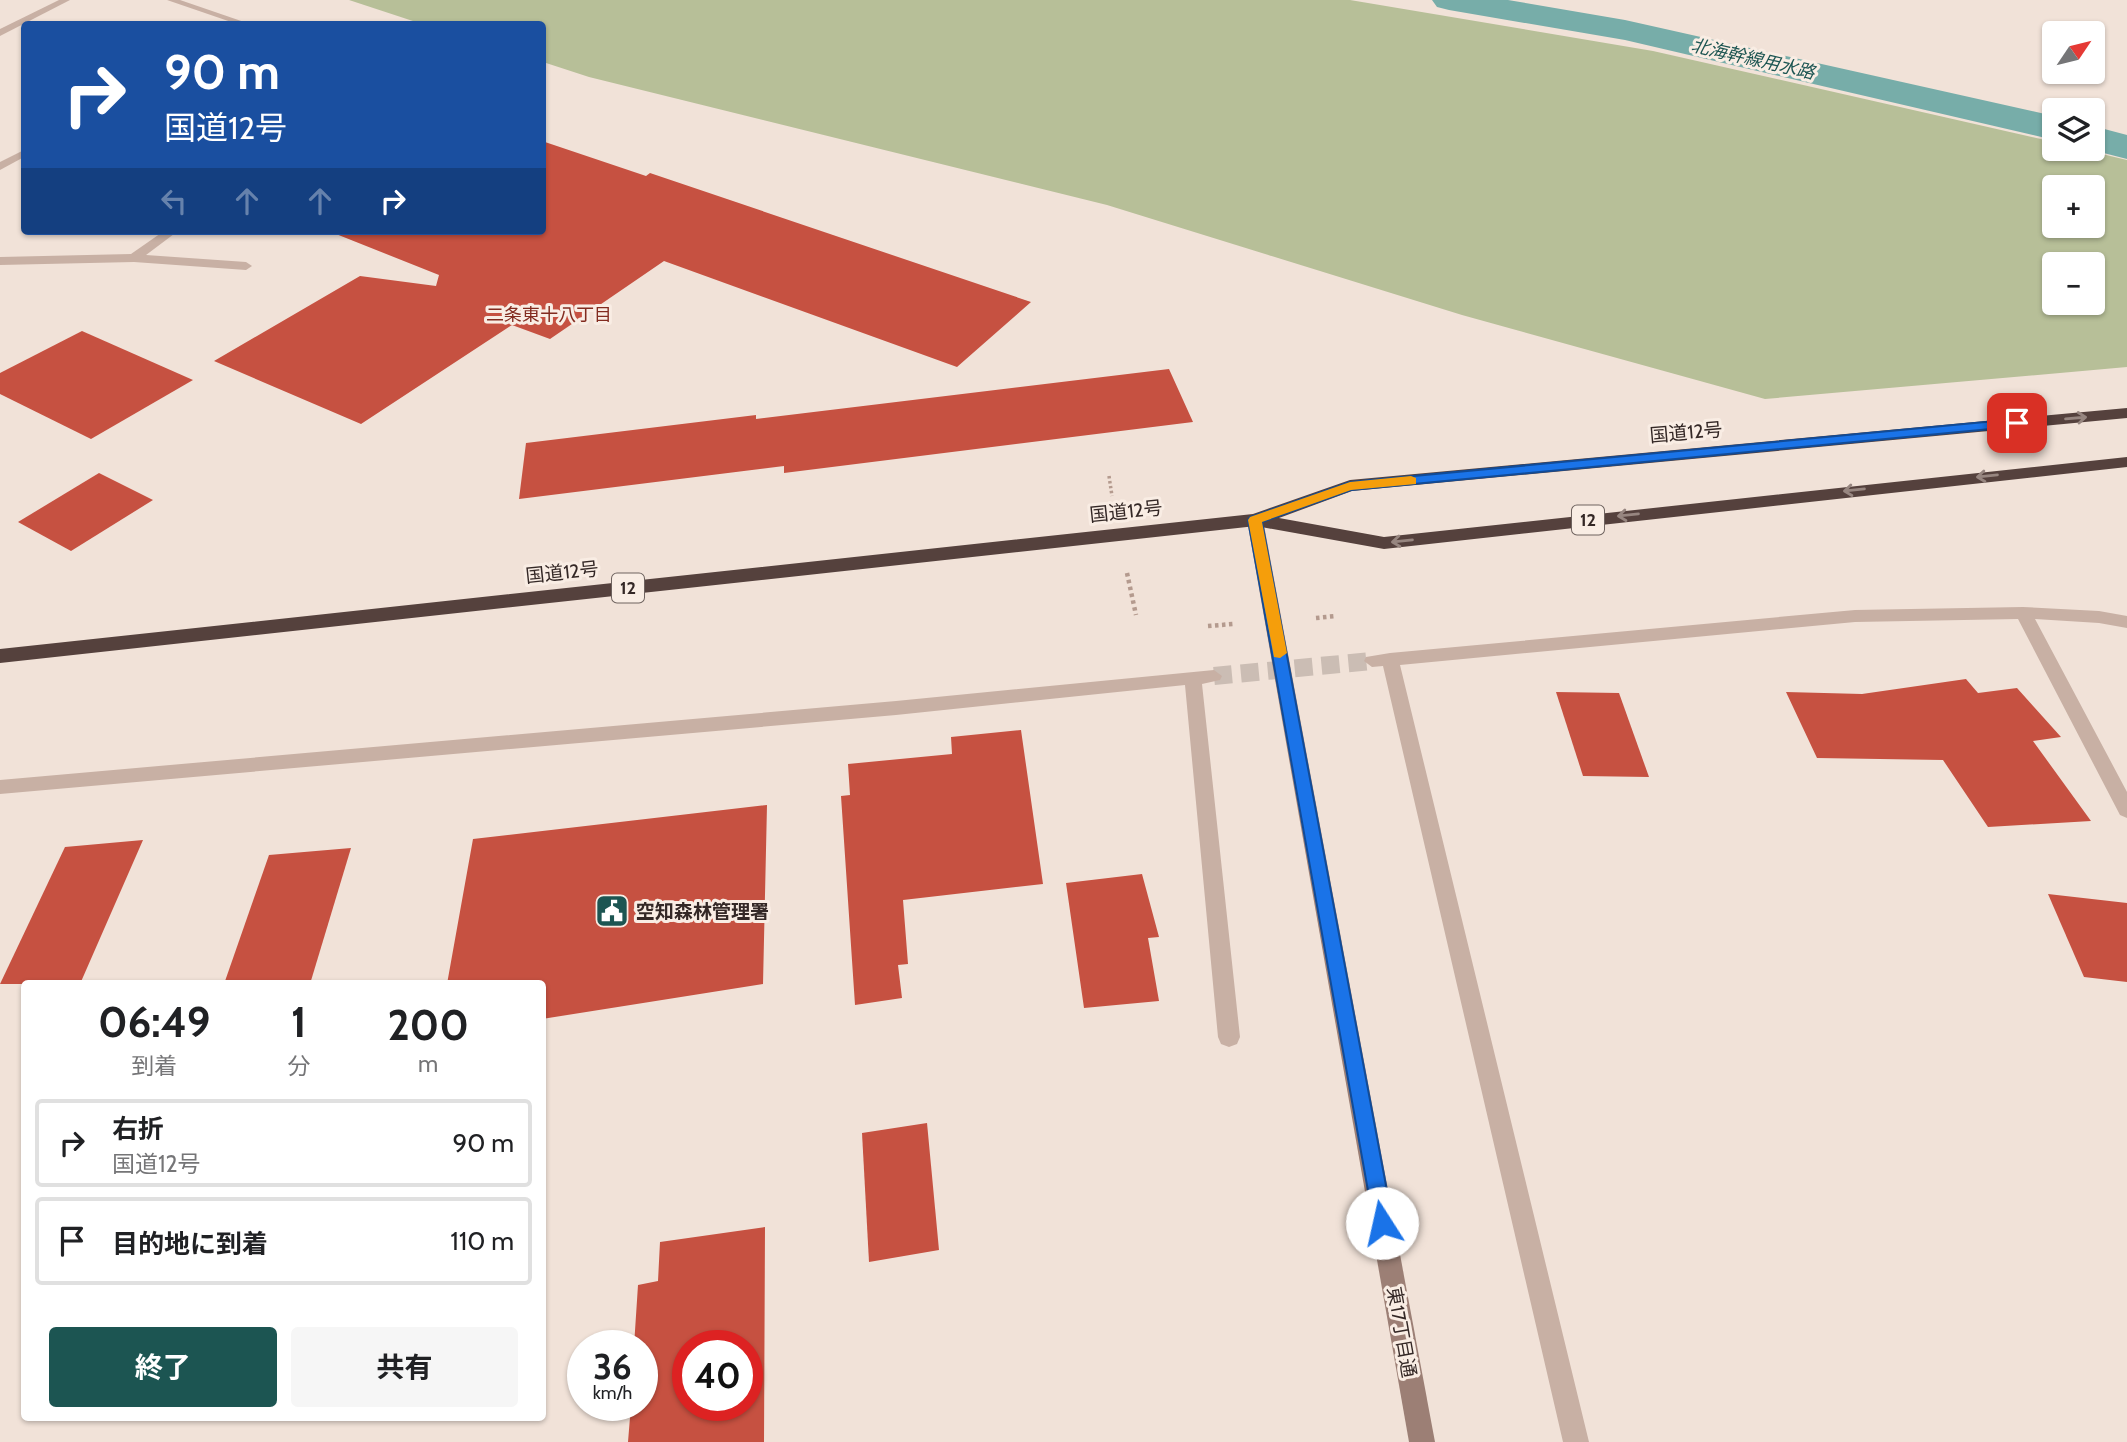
<!DOCTYPE html>
<html lang="ja">
<meta charset="utf-8">
<style>
body{margin:0;font-family:Cabin,"Noto Sans JP",sans-serif;background:#f6f6f6;color:#202124;height:100vh;display:flex;flex-direction:column;font-size:26px;white-space:nowrap}
*{box-sizing:border-box;margin:0}
p{font-size:23px;color:#757577}
.icon{flex:none;width:38px;height:38px;fill:none;stroke:currentColor;stroke-width:2;stroke-linecap:round;stroke-linejoin:round}
.map{position:relative;flex:1;overflow:hidden}
.panel{position:absolute;left:21px;top:980px;width:525px;height:441px;display:flex;flex-direction:column;background:#fff;border-radius:7px;box-shadow:0 2px 5px #0004}
.panel>*{flex:none}
.hud{position:absolute;left:21px;top:21px;width:525px;height:214px;border-radius:7px;box-shadow:0 2px 5px #0004;background:#1a4fa0;color:#fff;overflow:hidden}
.needle{width:46px;rotate:55deg}
.controls{position:absolute;left:2042px;top:21px;display:grid;gap:14px}
.controls a{display:grid;place-items:center;width:63px;height:63px;border-radius:7px;background:#fff;box-shadow:0 2px 5px #0004;font-size:35px}
.speed{position:absolute;left:567px;top:1330px;display:flex;gap:14px;font-size:35px;font-weight:700;text-align:center}
.speed>*{display:grid;place-content:center;width:91px;height:91px;border-radius:50%;background:#fff;box-shadow:0 2px 5px #0004;line-height:1}
.speed small{font-size:18px;font-weight:400}
.speed .limit{border:10px solid #d22;background:#fff;color:#111}
.pin{position:absolute;display:grid;place-items:center;width:60px;height:60px;color:#fff;margin:-30px;border-radius:14px;box-shadow:0 4px 10px #0006}
.me{position:absolute;width:77px;margin:-38px;rotate:350deg;stroke-linejoin:round;filter:drop-shadow(0 0 5px #0008)}
.turn{display:flex;align-items:center;gap:24px;height:147px;padding:0 28px;font-size:32px}
.turn .icon{width:91px;height:91px;stroke-width:2.5}
.turn b{display:block;font-size:49px;line-height:60px}
.lanes{display:flex;align-items:center;height:66px;padding:0 28px;background:#0003;justify-content:center;gap:35px;direction:ltr}
.lanes .off{opacity:.35}
.eta{display:flex;justify-content:space-evenly;align-items:center;height:119px;text-align:center}
.eta b{font-size:42px;font-weight:700;line-height:49px}
.cta{display:flex;gap:14px;margin-top:auto;padding:14px 28px}
.cta a{flex:1;height:80px;border-radius:7px;background:#1c5552;color:#fff;font-size:28px;font-weight:700;line-height:80px;text-align:center}
.cta a+a{background:#f6f6f6;color:#202124}
ul{padding:0;list-style:none}
li{display:flex;align-items:center;gap:21px;height:88px;margin:0 14px 10px;padding:0 14px;border:4px solid #e0e0e0;border-radius:7px}
li div{flex:1}
li b{display:block;font-size:26px}
li em{font-style:normal}
.map>svg:first-child{display:block}
</style>
<div class="map">
<svg width="2127" height="1442" viewBox="0 0 2127 1442">
<rect width="100%" height="100%" fill="#f1e2d8"/>
<path fill="#b7bf98" fill-rule="evenodd" d="M 349,0 L 1350,0 L 1653,51 L 2054,142 L 2054,149 L 2081,149 L 2127,160 L 2127,367 L 1765,399 L 1462,315 L 1107,205 L 589,77 L 543,62 L 542,24 L 422,24 ZM 2054,187 L 2093,187 L 2093,226 L 2054,226 ZM 2054,264 L 2093,264 L 2093,303 L 2054,303 Z"/>
<g fill="none" stroke-linecap="round" stroke-linejoin="round">
<g fill="#77ada9" fill-rule="evenodd">
<path d="M 1432,0 L 1508,0 L 1625,20 L 2054,116 L 2054,140 L 1625,40 L 1449,10 L 1437,7 Z"/>
<path d="M 2093,126 L 2127,135 L 2127,159 L 2088,149 L 2093,149 Z"/>
</g>
</g>
<g fill="#c65141" fill-rule="evenodd">
<path d="M 542,141 L 646,176 L 650,173 L 1031,302 L 957,367 L 664,261 L 550,339 L 512,325 L 361,424 L 214,361 L 360,276 L 436,286 L 439,275 L 336,234 L 337,231 L 542,231 Z"/>
<path d="M 82,331 L 193,380 L 91,439 L 0,394 L 0,373 Z"/>
<path d="M 1169,369 L 1193,422 L 784,473 L 784,466 L 519,499 L 526,443 L 756,415 L 756,419 Z"/>
<path d="M 99,473 L 153,500 L 71,551 L 18,522 Z"/>
<path d="M 1966,679 L 1978,693 L 2017,688 L 2061,737 L 2033,741 L 2091,821 L 1988,827 L 1943,760 L 1817,758 L 1786,692 L 1862,694 Z"/>
<path d="M 1556,692 L 1619,693 L 1649,777 L 1583,776 Z"/>
<path d="M 1021,730 L 1043,884 L 903,900 L 908,964 L 898,965 L 902,998 L 855,1005 L 841,796 L 850,795 L 848,764 L 952,754 L 951,737 Z"/>
<path d="M 767,805 L 763,984 L 542,1019 L 542,984 L 447,984 L 473,839 Z"/>
<path d="M 143,840 L 80,984 L 0,984 L 65,847 Z"/>
<path d="M 351,848 L 310,984 L 224,984 L 269,855 Z"/>
<path d="M 1142,874 L 1159,937 L 1148,938 L 1159,1001 L 1084,1008 L 1066,883 Z"/>
<path d="M 2048,894 L 2127,903 L 2127,982 L 2084,977 Z"/>
<path d="M 927,1123 L 939,1250 L 869,1262 L 862,1133 Z"/>
<path d="M 765,1227 L 764,1442 L 628,1442 L 631,1405 L 642,1405 L 642,1346 L 634,1346 L 638,1285 L 658,1281 L 660,1242 ZM 688,1346 L 747,1346 L 747,1405 L 688,1405 Z"/>
</g>
<g fill="none" stroke-linecap="round" stroke-linejoin="round">
<path stroke="#cbbdb4" stroke-width="18" stroke-dasharray="18 9" stroke-linecap="butt" d="M 1214,676 L 1372,661"/>
<path stroke="#b49a8e" stroke-width="3.5" stroke-dasharray="2.5 2.5" stroke-linecap="butt" d="M 1109,476 L 1112,496"/>
<g stroke="#b49a8e" stroke-width="4.5" stroke-dasharray="3.5 3.5" stroke-linecap="butt">
<path d="M 1127,573 L 1136,615"/>
<path d="M 1316,618 L 1336,616"/>
<path d="M 1208,626 L 1233,624"/>
</g>
<g fill="#c8b0a4" fill-rule="evenodd">
<path d="M 59,0 L 70,0 L 0,36 L 0,29 Z"/>
<path d="M 167,0 L 180,0 L 250,24 L 237,24 Z"/>
<path d="M 24,150 L 24,157 L 0,170 L 0,162 Z"/>
<path d="M 164,231 L 178,231 L 146,255 L 246,262 L 252,266 L 246,270 L 134,262 L 0,265 L 0,257 L 131,254 Z"/>
<path d="M 2023,607 L 2099,611 L 2127,616 L 2127,628 L 2099,623 L 2035,619 L 2127,792 L 2127,818 L 2120,815 L 2018,619 L 1855,622 L 1400,665 L 1589,1442 L 1563,1442 L 1383,666 L 1372,667 L 1364,661 L 1366,657 L 1390,653 L 1855,610 Z"/>
<path d="M 1214,670 L 1222,676 L 1220,680 L 1202,684 L 1240,1037 L 1237,1044 L 1229,1047 L 1221,1044 L 1218,1037 L 1185,685 L 896,715 L 0,794 L 0,780 L 896,701 Z"/>
</g>
<path fill="#9c7f75" fill-rule="evenodd" d="M 1255,515 L 1263,520 L 1435,1442 L 1409,1442 L 1247,520 Z"/>
<path fill="#55413d" fill-rule="evenodd" d="M 2127,408 L 2127,418 L 1352,491 L 1279,518 L 1384,537 L 2127,457 L 2127,467 L 1384,549 L 1256,526 L 0,663 L 0,649 L 1253,514 L 1350,480 Z"/>
</g>
<defs><path id="oneway-shaft" d="M-6 0H5M1.5-3L5.5 0L1.5 3" fill="none" stroke-width="1.6" stroke-linecap="round" stroke-linejoin="round" transform="scale(1.75)"/></defs>
<g stroke="#978680">
<use href="#oneway-shaft" transform="translate(2076 418) rotate(-5)"/>
<use href="#oneway-shaft" transform="translate(1987 476) rotate(174)"/>
<use href="#oneway-shaft" transform="translate(1854 490) rotate(174)"/>
<use href="#oneway-shaft" transform="translate(1628 515) rotate(174)"/>
<use href="#oneway-shaft" transform="translate(1402 541) rotate(174)"/>
</g>
<path fill="#1a73e8" stroke="#114b97" stroke-width="2" d="M 2017,419 L 2022,420 L 2022,426 L 1351,490 L 1262,522 L 1393,1223 L 1390,1230 L 1382,1234 L 1375,1230 L 1248,520 L 1250,517 L 1350,482 Z"/>
<path fill="#f59e0b" d="M 1411,476 L 1416,478 L 1416,484 L 1351,490 L 1262,522 L 1287,653 L 1280,658 L 1274,657 L 1248,520 L 1250,517 L 1350,482 Z"/>
<defs>
<symbol id="civic-square" viewBox="-11 -11 22 22"><rect x="-9" y="-9" width="18" height="18" rx="4" fill="#1c5552" stroke="#f9ede4"/><path d="M-.6-6.5H3V-4.5H.6V-3L4-1V1h2V6H-6V1h2V-1L-.6-3ZM-1.2 2.5V6h2.4V2.5Z" fill="#fff"/></symbol>
</defs>
<g fill-rule="evenodd">
<use href="#civic-square" x="593" y="892" width="38" height="38"/>
</g>
<g text-anchor="middle" stroke-width="6" stroke-linejoin="round" paint-order="stroke">
<g font-size="18" font-style="italic" fill="#1c5552" stroke="#f9ede4">
<text transform="translate(1753 59) rotate(13)" y="6">北海幹線用水路</text>
</g>
<g font-size="18" fill="#822b1f" stroke="#f9ede4">
<text x="549" y="321">二条東十八丁目</text>
</g>
<g fill="#f9ede4" stroke="#6f635f" stroke-width="2">
<rect x="1572" y="505.5" width="32" height="29" rx="5"/>
<rect x="612" y="573.5" width="32" height="29" rx="5"/>
</g>
<g font-size="18" font-weight="bold" fill="#342826">
<text x="1588" y="526">12</text>
<text x="628" y="594">12</text>
</g>
<g font-size="19" fill="#342826" stroke="#f9ede4">
<text transform="translate(1686 432) rotate(-5)" y="7">国道12号</text>
<text transform="translate(1126 511) rotate(-6)" y="7">国道12号</text>
<text transform="translate(562 572) rotate(-6)" y="7">国道12号</text>
<text transform="translate(1402 1332) rotate(80)" y="7">東17丁目通</text>
</g>
<g font-size="19" font-weight="bold" fill="#342826" stroke="#f9ede4" text-anchor="start">
<text x="636" y="918">空知森林管理署</text>
</g>
</g>
</svg>
<div class="controls">
<a><svg class="needle" viewBox="-14 -14 28 28"><path d="M0-13l5 13h-10z" fill="#e53935"/><path d="M0 13l5-13h-10z" fill="#757577"/></svg></a>
<a><svg class="icon" aria-label="layers" viewBox="0 0 24 24"><path d="M12 4l9 5-9 5-9-5zM3 14l9 5 9-5"/></svg></a>
<a>+</a>
<a>−</a>
</div>
<div class="speed"><div>36<small>km/h</small></div><div class="limit">40</div></div>
<div class="pin" style="left:2017px;top:423px;background:#d93025"><svg class="icon" aria-label="arrive" viewBox="0 0 24 24"><path d="M6 21V4h12l-3 4 3 4H6"/></svg></div>
<svg class="me" style="left:1382px;top:1223px" viewBox="-20 -20 40 40"><circle r="19" fill="#fff"/><path d="M0-13L10 11 0 6-10 11z" fill="#1a73e8"/></svg>
<div class="hud">
<div class="turn"><svg class="icon" aria-label="right" viewBox="0 0 24 24"><path d="M7 20v-9h11M14 6l5 5-5 5"/></svg><div><b>90 m</b>国道12号</div></div>
<div class="lanes"><svg class="icon off" aria-label="left" viewBox="0 0 24 24"><path d="M17 20v-9H6M10 6l-5 5 5 5"/></svg><svg class="icon off" aria-label="ahead" viewBox="0 0 24 24"><path d="M12 20V5M6 11l6-6 6 6"/></svg><svg class="icon off" aria-label="ahead" viewBox="0 0 24 24"><path d="M12 20V5M6 11l6-6 6 6"/></svg><svg class="icon" aria-label="right" viewBox="0 0 24 24"><path d="M7 20v-9h11M14 6l5 5-5 5"/></svg></div>
</div>
<section class="panel">
<div class="eta">
<div><b>06:49</b><p>到着</p></div>
<div><b>1</b><p>分</p></div>
<div><b>200</b><p>m</p></div>
</div>
<ul>
<li><svg class="icon" aria-label="right" viewBox="0 0 24 24"><path d="M7 20v-9h11M14 6l5 5-5 5"/></svg><div><b>右折</b><p>国道12号</p></div><em>90 m</em></li>
<li><svg class="icon" aria-label="arrive" viewBox="0 0 24 24"><path d="M6 21V4h12l-3 4 3 4H6"/></svg><div><b>目的地に到着</b></div><em>110 m</em></li>
</ul>
<div class="cta"><a>終了</a><a>共有</a></div>
</section>
</div>
